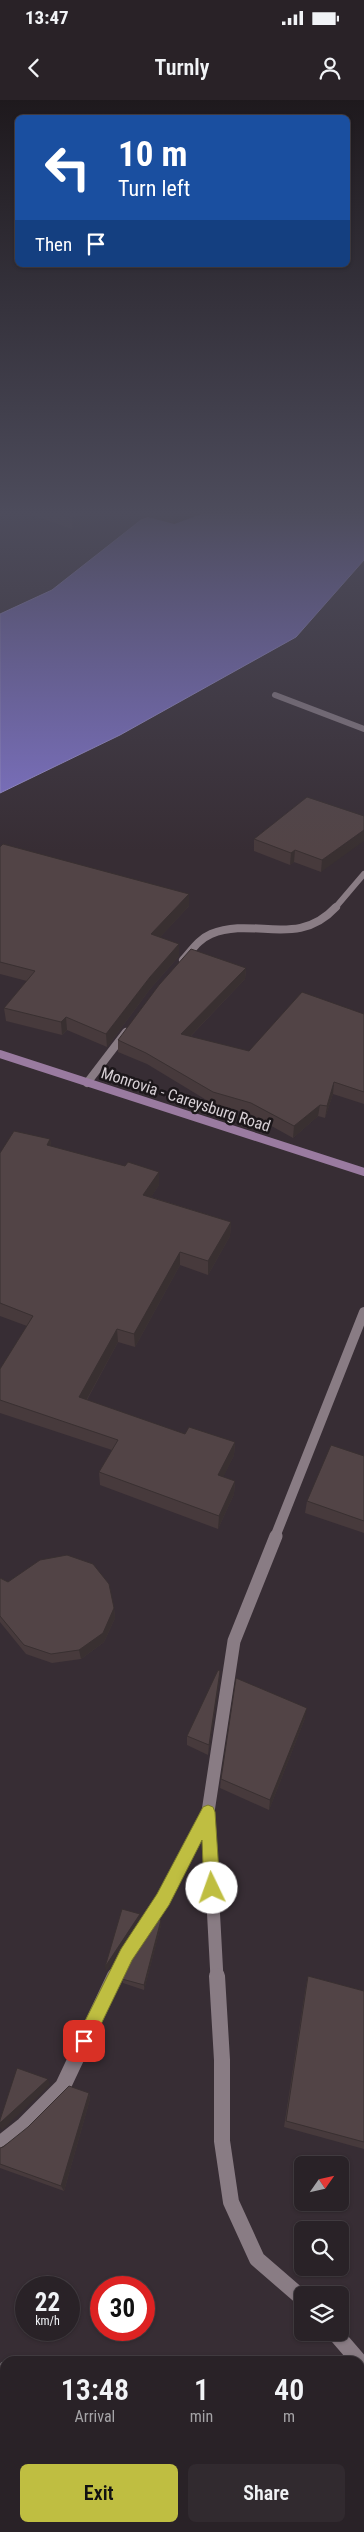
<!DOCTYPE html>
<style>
body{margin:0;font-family:"Roboto Condensed",sans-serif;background:#312a2f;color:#f1f3f6;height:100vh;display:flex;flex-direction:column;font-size:19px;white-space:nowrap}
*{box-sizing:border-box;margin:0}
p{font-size:16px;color:#a5a4a7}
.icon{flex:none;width:28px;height:28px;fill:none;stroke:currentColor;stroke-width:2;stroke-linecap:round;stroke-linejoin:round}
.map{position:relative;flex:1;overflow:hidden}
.side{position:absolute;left:0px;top:2256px;width:365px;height:176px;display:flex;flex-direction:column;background:#292227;border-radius:15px 15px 0 0;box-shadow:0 1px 4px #0004,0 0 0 1px #453f44}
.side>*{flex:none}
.guide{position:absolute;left:15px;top:15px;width:335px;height:152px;border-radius:8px;box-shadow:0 1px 4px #0004,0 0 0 1px #453f44;background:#1a4fa0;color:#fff;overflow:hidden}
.needle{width:32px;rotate:56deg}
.controls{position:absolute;left:294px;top:2056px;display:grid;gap:10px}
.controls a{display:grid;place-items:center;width:55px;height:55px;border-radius:8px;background:#292227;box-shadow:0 1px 4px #0004,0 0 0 1px #453f44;font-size:25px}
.speed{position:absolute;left:15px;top:2176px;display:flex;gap:10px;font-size:25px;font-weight:700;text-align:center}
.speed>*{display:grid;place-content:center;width:65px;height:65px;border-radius:50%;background:#292227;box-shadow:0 1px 4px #0004,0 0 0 1px #453f44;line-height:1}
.speed small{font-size:12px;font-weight:400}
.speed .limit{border:8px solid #d22;background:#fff;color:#111}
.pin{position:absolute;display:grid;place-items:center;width:42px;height:42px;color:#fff;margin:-21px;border-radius:10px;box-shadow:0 2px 8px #0006}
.me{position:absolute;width:55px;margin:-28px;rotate:357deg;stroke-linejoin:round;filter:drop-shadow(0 0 4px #0008)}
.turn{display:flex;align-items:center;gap:18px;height:105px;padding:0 20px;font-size:22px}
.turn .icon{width:65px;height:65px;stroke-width:2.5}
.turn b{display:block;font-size:35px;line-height:42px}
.then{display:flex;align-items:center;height:48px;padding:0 20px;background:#0003;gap:10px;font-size:19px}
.eta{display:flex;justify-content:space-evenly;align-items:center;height:85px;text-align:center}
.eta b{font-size:30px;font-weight:600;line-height:35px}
.cta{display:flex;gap:10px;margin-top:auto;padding:10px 20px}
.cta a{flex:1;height:58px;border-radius:8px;background:#bfbe41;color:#111;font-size:20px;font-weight:600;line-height:58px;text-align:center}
.cta a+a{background:#312a2f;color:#f1f3f6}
.status{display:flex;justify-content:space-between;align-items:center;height:35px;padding:0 25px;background:#292227;direction:ltr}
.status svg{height:14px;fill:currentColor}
header{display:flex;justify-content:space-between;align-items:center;height:65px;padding:0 20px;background:#292227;font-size:22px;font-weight:600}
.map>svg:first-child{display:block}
</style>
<div class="status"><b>13:47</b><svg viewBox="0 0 49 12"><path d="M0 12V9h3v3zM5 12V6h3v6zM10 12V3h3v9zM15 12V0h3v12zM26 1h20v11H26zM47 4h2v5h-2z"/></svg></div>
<header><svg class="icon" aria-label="back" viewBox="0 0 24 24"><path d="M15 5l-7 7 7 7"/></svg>Turnly<svg class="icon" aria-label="person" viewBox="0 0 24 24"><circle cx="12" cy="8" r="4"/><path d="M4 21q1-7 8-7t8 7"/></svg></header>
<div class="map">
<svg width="364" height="2432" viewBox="0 0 364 2432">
<rect width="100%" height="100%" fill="#372d34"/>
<path fill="#8074ca" stroke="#9a90ce" d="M 166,411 L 364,411 L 364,460 L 296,537 L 120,635 L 0,693 L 0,514 L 52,490 L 141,420 Z"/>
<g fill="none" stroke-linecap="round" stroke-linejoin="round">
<path stroke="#897c84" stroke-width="6" d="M 275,595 L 364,629"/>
<path stroke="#897c84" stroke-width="6" d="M 335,808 L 364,774"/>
<g stroke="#897c84" stroke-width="8">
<path d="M 183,860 C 192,850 199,839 211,834 C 255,816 297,849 336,807"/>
<path d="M 87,983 L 126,932"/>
</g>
<path stroke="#897c84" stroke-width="10" d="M 275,1437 L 364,1212"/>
<g stroke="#897c84" stroke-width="13">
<path d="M 115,1878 L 126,1854 L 163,1800 L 207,1714"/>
<path d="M 217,1878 L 208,1712 L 234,1541 L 276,1436"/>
</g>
<g stroke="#897c84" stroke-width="16">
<path d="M 217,1876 L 222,1960 L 222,2041 L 231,2102 L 257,2159 L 302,2198"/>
<path d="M 0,2044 L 24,2025 L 63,1986 L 115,1876"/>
<path d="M 334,2232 L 359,2261"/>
</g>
<path stroke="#9a7ba0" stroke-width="8" d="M 0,954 L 364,1072"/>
<g stroke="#b0a8ae" stroke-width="6" stroke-dasharray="14 14" stroke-linecap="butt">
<path d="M 0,2265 L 5,2267"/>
<path d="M 360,2427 L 364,2429"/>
</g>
</g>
<g fill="#473a3c">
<path d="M 21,411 L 209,411 L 174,424 L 129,412 L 72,429 Z"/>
<path d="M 364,716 L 321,772 L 294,762 L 290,765 L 254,751 L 254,739 Z"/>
<path d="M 0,747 L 189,806 L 160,837 L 179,856 L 150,889 L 107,947 L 67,930 L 62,935 L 6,921 L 4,908 L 27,881 L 0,874 Z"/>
<path d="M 246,868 L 245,879 L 190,937 L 249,951 L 364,914 L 364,1004 L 333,994 L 325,1018 L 318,1016 L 293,1038 L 250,1014 L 213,1004 L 147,964 L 118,952 L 118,940 Z"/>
<path d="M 50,1039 L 51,1046 L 159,1085 L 151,1097 L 231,1122 L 230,1136 L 208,1175 L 180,1165 L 135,1247 L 118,1242 L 87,1300 L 185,1334 L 235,1342 L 234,1355 L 223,1377 L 235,1381 L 234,1394 L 218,1429 L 100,1385 L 99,1372 L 112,1350 L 0,1313 L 0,1269 L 27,1226 L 0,1216 L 0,1053 Z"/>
<path d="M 364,1356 L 364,1433 L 305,1413 L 307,1401 Z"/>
<path d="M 0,1478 L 8,1482 L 114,1508 L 115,1518 L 104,1542 L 81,1559 L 52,1563 L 26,1554 L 0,1522 Z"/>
<path d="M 220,1571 L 219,1582 L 208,1655 L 187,1645 L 187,1636 Z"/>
<path d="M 305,1618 L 269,1710 L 220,1688 L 221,1679 Z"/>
<path d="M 161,1825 L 144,1890 L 123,1883 L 122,1879 Z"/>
<path d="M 308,1876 L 364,1891 L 364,2049 L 284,2027 L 306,1885 Z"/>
<path d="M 89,1993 L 90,1999 L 64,2091 L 0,2068 L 0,2048 Z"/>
</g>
<g fill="#393031">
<path d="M 11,411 L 20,411 L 12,413 Z"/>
<path d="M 95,411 L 129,411 L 129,412 L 72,429 L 72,418 Z"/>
<path d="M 179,411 L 209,411 L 174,424 L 173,413 Z"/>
<path d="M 364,730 L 364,741 L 321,772 L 322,760 Z"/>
<path d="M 295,750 L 294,762 L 290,765 L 291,753 Z"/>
<path d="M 189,794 L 189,806 L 151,847 L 151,834 Z"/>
<path d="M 179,844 L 179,856 L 150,889 L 107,947 L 106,934 L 150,877 Z"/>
<path d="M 246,868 L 245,879 L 181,946 L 181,934 Z"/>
<path d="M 66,917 L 67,930 L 62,935 L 61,922 Z"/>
<path d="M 334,982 L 333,994 L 325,1018 L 327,1006 Z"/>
<path d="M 320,1005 L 318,1016 L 293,1038 L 294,1026 Z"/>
<path d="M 50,1039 L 52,1053 L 47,1045 Z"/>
<path d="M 159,1072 L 159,1085 L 144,1108 L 143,1095 Z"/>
<path d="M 231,1122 L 230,1136 L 208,1175 L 208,1161 Z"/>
<path d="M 180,1152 L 180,1165 L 135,1247 L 134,1234 Z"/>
<path d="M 117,1229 L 118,1242 L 81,1310 L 79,1297 Z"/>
<path d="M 235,1342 L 234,1355 L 218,1388 L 218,1375 Z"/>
<path d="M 235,1381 L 234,1394 L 218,1429 L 219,1416 Z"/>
<path d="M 114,1508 L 115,1518 L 104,1542 L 81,1559 L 79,1550 Z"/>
<path d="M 220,1571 L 219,1582 L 208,1655 L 209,1645 Z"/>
<path d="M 307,1608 L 305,1618 L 269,1710 L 270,1700 Z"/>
<path d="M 140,1814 L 140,1819 L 106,1872 L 105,1867 Z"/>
<path d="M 161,1820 L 161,1825 L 144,1890 L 144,1885 Z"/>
<path d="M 48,1979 L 50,1985 L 2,2030 L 0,2027 L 0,2023 Z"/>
<path d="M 89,1993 L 90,1999 L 64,2091 L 61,2086 Z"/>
</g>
<g fill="#524446" stroke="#393031">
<path d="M 52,411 L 95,411 L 72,418 Z"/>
<path d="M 166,411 L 179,411 L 173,413 Z"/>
<path d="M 307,697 L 364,716 L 364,730 L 322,760 L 295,750 L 291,753 L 254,739 Z"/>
<path d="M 3,744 L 189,794 L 151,834 L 179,844 L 150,877 L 106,934 L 66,917 L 61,922 L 4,908 L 35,871 L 0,862 L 0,747 Z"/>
<path d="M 191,849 L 246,868 L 181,934 L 249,951 L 302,892 L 364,914 L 364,992 L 334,982 L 327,1006 L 320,1005 L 294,1026 L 251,1003 L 213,992 L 146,953 L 118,940 L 159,885 Z"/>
<path d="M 14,1031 L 50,1039 L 47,1045 L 125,1066 L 128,1062 L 159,1072 L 143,1095 L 231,1122 L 208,1161 L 180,1152 L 134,1234 L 117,1229 L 79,1297 L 185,1334 L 189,1327 L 235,1342 L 218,1375 L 235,1381 L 219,1416 L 99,1372 L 118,1340 L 0,1300 L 0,1269 L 33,1216 L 0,1203 L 0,1053 Z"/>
<path d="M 331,1345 L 364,1356 L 364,1421 L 307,1401 Z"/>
<path d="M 67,1455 L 93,1464 L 109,1484 L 114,1508 L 103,1533 L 79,1550 L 51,1554 L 24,1545 L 0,1516 L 0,1478 L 8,1482 L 40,1460 Z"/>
<path d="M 218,1570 L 220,1571 L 209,1645 L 187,1636 Z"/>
<path d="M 236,1578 L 307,1608 L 270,1700 L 221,1679 Z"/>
<path d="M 122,1809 L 140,1814 L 105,1867 Z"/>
<path d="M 157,1819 L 161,1820 L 144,1885 L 122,1879 L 133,1854 Z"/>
<path d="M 308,1876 L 364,1891 L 364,2042 L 286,2021 Z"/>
<path d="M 17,1968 L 48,1979 L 0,2023 L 0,2020 Z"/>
<path d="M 69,1986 L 89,1993 L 61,2086 L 0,2064 L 0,2048 L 3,2047 L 28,2027 Z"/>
<path d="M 5,2424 L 5,2428 L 73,2428 L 71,2432 L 7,2432 L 3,2428 Z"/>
</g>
<linearGradient id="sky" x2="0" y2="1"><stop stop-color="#1e191d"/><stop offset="0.55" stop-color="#4d4c5c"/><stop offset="1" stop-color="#4d4c5c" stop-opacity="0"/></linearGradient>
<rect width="364" height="751" fill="url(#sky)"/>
<path fill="#bfbe41" stroke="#7c7c2a" d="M 208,1705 L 213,1707 L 215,1712 L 220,1788 L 218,1794 L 212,1796 L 207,1794 L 204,1788 L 202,1740 L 169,1805 L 132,1860 L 90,1947 L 84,1949 L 78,1947 L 76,1941 L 78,1935 L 121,1849 L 157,1794 L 203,1707 Z"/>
<g text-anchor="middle" stroke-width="5" stroke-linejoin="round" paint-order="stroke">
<g font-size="16" fill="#d8d1d6" stroke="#1c171a">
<text transform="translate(186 999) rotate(18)" y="6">Monrovia - Careysburg Road</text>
</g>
</g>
</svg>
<div class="controls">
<a><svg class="needle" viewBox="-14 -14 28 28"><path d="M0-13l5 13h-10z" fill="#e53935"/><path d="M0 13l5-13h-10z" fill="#a5a4a7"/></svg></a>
<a><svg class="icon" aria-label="search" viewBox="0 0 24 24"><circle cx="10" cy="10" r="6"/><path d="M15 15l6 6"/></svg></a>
<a><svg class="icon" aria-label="layers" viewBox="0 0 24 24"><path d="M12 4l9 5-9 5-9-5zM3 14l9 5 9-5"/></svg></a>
</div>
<div class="speed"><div>22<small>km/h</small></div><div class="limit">30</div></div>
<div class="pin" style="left:84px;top:1941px;background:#d93025"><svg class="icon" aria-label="arrive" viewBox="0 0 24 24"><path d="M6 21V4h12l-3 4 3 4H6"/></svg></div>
<svg class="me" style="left:212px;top:1788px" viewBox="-20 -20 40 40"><circle r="19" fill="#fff"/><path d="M0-13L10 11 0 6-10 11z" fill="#bfbe41"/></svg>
<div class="guide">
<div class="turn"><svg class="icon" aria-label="left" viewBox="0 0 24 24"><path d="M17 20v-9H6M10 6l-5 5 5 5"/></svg><div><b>10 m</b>Turn left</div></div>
<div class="then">Then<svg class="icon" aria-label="arrive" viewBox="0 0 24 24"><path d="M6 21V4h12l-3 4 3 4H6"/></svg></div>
</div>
<section class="side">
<div class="eta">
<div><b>13:48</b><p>Arrival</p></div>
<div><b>1</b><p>min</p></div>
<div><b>40</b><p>m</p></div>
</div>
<div class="cta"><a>Exit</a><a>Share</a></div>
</section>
</div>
